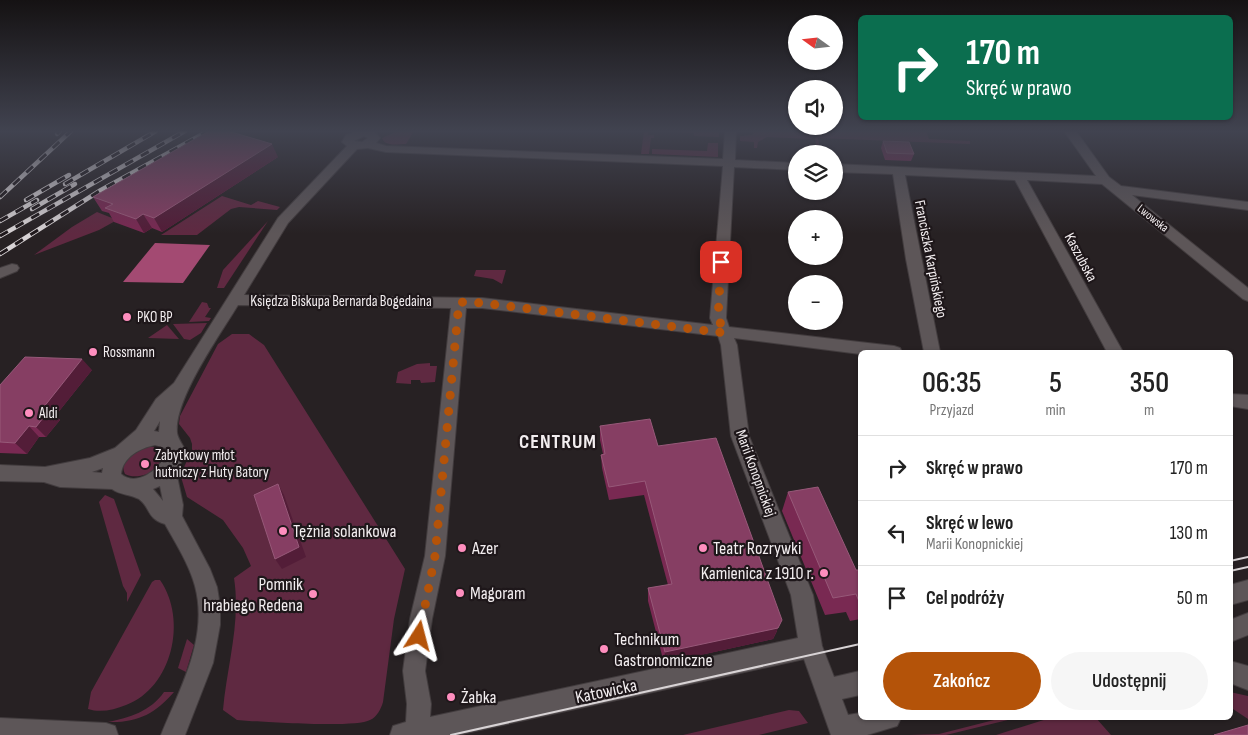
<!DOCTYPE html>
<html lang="pl">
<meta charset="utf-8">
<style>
body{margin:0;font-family:"Sofia Sans Condensed",sans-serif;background:#f6f6f6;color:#222;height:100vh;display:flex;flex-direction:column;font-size:19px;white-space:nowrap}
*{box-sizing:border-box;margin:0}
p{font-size:16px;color:#767676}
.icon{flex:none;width:28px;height:28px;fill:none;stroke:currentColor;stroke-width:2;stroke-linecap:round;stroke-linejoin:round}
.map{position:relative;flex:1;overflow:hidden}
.sheet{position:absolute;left:858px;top:350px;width:375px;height:370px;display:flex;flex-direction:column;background:#fff;border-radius:8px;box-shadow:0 1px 4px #0004}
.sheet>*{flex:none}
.banner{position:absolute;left:858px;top:15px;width:375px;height:105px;border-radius:8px;box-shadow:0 1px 4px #0004;background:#0b6e4f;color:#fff;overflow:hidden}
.needle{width:32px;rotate:285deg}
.fabs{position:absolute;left:788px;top:15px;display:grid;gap:10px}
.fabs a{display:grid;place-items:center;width:55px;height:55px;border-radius:50%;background:#fff;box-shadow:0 1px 4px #0004;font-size:25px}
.pin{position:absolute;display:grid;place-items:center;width:42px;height:42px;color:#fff;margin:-21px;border-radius:10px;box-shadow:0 2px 8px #0006}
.me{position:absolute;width:55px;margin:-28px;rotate:9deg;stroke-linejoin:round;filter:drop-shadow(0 0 4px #0008)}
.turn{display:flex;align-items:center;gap:18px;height:105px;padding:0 25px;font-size:22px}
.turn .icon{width:65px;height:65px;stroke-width:2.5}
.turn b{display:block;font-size:35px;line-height:42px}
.eta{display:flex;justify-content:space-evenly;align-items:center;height:85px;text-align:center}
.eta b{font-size:30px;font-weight:600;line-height:35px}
.action{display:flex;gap:10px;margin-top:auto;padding:10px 25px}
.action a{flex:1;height:58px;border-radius:30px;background:#b45309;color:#fff;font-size:20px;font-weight:600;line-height:58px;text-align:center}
.action a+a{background:#f6f6f6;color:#222}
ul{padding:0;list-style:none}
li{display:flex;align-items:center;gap:15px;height:65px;padding:0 25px;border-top:1px solid #e0e0e0}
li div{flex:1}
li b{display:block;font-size:19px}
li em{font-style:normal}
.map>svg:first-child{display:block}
</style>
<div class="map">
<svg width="1248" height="735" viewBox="0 0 1248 735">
<rect width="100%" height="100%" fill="#272123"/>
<g fill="#5f2941">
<path d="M 398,131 L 414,131 L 406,144 C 398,144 385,147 382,138 Z"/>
<path d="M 644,131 L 719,131 L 719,137 L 694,136 L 694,133 L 649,131 L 648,135 L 654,135 L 654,138 L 651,138 L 649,154 L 641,154 Z"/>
<path d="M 753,131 L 819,131 L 811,139 L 767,137 L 758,142 L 757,148 L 754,148 L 754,142 L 740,141 L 740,136 L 752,135 Z"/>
<path d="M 822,131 L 926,131 L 929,139 L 970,141 L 970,144 L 818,138 L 821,154 L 818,154 L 815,139 Z"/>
<path d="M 708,143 L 718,143 L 718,157 L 652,154 L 652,149 L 707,151 Z"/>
<path d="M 222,196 L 251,205 L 258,201 L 280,207 L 277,210 L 239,207 L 231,209 L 197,235 L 161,235 Z"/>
<path d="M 97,212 L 117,220 L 99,230 L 34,255 L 72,227 Z"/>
<path d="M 268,221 L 224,288 L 217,288 L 223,270 Z"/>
<path d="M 476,270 L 506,270 L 502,284 L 493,279 L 474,276 Z"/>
<path d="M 202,302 L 207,303 L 209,308 L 211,308 L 205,317 L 211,318 L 209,321 L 189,322 Z"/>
<path d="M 207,323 L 201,333 L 190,340 L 184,339 L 173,324 Z"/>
<path d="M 167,325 L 179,339 L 148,338 Z"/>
<path d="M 232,334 L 249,334 L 264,345 L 405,569 L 394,619 L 383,702 C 381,709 377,717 370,720 C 356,728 270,722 249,721 L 237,720 L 223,710 C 227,665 241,623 234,578 L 251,566 L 243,548 L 223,520 L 187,497 L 181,477 L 183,469 L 192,451 L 192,444 L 190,438 L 179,424 L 180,416 L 218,344 Z"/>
<path d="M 430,363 L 430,366 L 437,366 L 435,382 L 421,383 L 420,380 L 411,380 L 411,384 L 396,383 L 398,372 L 417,364 Z"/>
<path d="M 146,447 L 156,447 L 162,450 C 171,468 139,482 125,474 C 118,460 135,452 146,447 Z"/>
<path d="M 105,495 L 114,499 L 141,575 L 127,602 L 127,593 L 123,586 L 99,502 Z"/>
<path d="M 155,580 L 160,580 C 188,620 172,688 126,705 C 114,710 100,713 88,709 L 91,692 L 152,582 Z"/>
<path d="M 187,639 L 194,645 L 186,672 L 178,668 Z"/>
<path d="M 164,692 L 174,692 C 155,714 137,723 108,722 C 129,718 151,711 164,692 Z"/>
<path d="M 1230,692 L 1248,696 L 1248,719 L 1230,707 Z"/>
<path d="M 789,710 L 799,711 L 808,723 L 759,735 L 683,735 Z"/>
<path d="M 1002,718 L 1016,718 L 946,735 L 909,735 L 939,734 Z"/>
<path d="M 1050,718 L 1073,719 L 1096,718 L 1111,735 L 996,735 Z"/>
</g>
<path fill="#a34a72" d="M 155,243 L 210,245 L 183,283 L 123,282 Z"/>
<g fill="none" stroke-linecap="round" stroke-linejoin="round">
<defs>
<g id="minor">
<path d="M 358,131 L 375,132 L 380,138 L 376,143 L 386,146 L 723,159 L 725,131 L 736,131 L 735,160 L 796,163 L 796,170 L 734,167 L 726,318 L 729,327 L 894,346 L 900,348 L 902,352 L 860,354 L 734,338 L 737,345 L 749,436 L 813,595 L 822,646 L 834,677 L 860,671 L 860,695 L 842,699 L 848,715 L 860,713 L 860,718 L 901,718 L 897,726 L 867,735 L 831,735 L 804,659 L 457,735 L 390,735 L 393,726 L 406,722 L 407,704 L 403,671 L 410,619 L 425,556 L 451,308 L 238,305 C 220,335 174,399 177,433 C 178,439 183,445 185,450 L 182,461 L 176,471 L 183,505 L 182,516 L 210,569 L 217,587 L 220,606 L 220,625 L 213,663 L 185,735 L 161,735 C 180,688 209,638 195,586 C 189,564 176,544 165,524 C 146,518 151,508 139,499 C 130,494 120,495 112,489 L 60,487 L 44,482 L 0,481 L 0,465 L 45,467 L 90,458 L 115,448 L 136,430 L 156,399 L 174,383 L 278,218 L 347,146 L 342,142 L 346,135 ZM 364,136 L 368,138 L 362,142 L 354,141 ZM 368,148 L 386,152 L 723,166 L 710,318 L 713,325 L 482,298 L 244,295 L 288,223 L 357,149 ZM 466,308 L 482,308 L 718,336 L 721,345 L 731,436 L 791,595 L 798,638 L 430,717 L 431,704 L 425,671 L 432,619 L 445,556 ZM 160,421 L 159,432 L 154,431 ZM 155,445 L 165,448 L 167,451 C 162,468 137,488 121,474 C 123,457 140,448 155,445 ZM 103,468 L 102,473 L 92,472 ZM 160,486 L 163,501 L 153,489 Z"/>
<path d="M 1064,131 L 1076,131 L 1109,177 L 1121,186 L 1248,202 L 1248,210 L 1132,195 L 1248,288 L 1248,301 L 1243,299 L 1102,184 L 1027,180 L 1123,352 L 1107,352 L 1015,180 L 905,175 L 940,352 L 924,352 L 906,259 L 893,174 L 834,172 L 834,164 L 1096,176 Z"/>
<path d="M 12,264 L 17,265 L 19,268 L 17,271 L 0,278 L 0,268 Z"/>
<path d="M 1230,394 L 1248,395 L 1248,409 L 1230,406 Z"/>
<path d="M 1248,580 L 1248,600 L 1230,605 L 1230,585 Z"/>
<path d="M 1248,613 L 1248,635 L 1230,642 L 1230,620 Z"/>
<path d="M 1230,661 L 1248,666 L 1248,690 L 1230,683 Z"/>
<path d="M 0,718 L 106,723 L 115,726 L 118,735 L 0,735 Z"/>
</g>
</defs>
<use href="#minor" stroke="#423c3e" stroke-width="2"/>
<use href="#minor" fill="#5d5658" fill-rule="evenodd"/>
<g stroke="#d8d3d5" stroke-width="2">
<path d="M 1230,561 L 1248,557"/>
<path d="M 1230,571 L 1248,567"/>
<path d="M 451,735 L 860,644"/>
</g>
<defs>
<g id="rail">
<path d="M 57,134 L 60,131"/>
<path d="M 65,184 L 156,131"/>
<path d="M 0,197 L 71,131"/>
<path d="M 26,200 L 69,175"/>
<path d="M 32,209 L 75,184"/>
<path d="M 0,221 L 37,200"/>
<path d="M 0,236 L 185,131"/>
<path d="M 0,254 L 101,190 L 208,131"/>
</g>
</defs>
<use href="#rail" stroke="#d8d3d5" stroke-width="4.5"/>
<use href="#rail" stroke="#1e171a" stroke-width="3" stroke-dasharray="9" stroke-linecap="butt"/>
</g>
<g fill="#792952">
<path d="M 883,141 L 914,154 L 911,161 L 885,160 L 881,148 Z"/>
<path d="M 278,157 L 162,232 L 152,228 L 144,233 L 114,222 L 109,213 L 102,211 L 93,197 Z"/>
<path d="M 92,370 L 56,415 L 60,420 L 46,437 L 39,437 L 27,454 L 0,453 L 0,385 Z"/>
<path d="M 600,426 L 658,446 L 777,631 L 773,639 L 664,663 L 648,601 L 648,588 L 668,585 L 644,495 L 609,500 L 602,468 L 601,455 L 603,454 L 600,440 Z"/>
<path d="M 788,492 L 856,570 L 860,570 L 860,619 L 850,621 L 846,612 L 825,615 L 782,511 Z"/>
</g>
<g fill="#531d38">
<path d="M 272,144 L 278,157 L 162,232 L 154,218 Z"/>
<path d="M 143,214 L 152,228 L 144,233 L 136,219 Z"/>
<path d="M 82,359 L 92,370 L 56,415 L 60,420 L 46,437 L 36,427 L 43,408 Z"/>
<path d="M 29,426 L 39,437 L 27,454 L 15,443 Z"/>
<path d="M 278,484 L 284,495 L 306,557 L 282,569 L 275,559 Z"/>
<path d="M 782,620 L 773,639 L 664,663 L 665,652 Z"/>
</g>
<g fill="#863e63" stroke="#975979">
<path d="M 209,131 L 228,131 L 272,144 L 154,218 L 143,214 L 136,219 L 105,208 L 113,204 L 93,197 Z"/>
<path d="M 883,141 L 909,142 L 914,154 L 887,153 Z"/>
<path d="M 25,357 L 82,359 L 43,408 L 50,409 L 36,427 L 29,426 L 15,443 L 0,442 L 0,385 Z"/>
<path d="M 650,419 L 658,446 L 716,438 L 782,620 L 778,628 L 665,652 L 648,588 L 672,584 L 645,481 L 609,487 L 601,455 L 605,454 L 600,426 Z"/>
<path d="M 278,484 L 299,547 L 275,559 L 254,495 Z"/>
<path d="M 818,487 L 856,570 L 860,570 L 860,604 L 856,594 L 833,598 L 788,492 Z"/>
<path d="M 1248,725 L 1248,735 L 1214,735 Z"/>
</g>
<linearGradient id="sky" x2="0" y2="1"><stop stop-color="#151213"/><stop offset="0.56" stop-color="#414350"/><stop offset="1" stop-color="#414350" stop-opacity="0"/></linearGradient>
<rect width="1248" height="234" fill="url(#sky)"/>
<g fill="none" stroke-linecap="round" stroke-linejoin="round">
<path stroke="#b45309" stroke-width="9" stroke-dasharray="0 16.2" d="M 419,636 L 435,556 L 459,302 L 482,303 L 725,333 L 718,318 L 721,262"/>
</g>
<g fill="#fe8ebe" stroke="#1e171a" stroke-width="2">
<circle cx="127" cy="317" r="5"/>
<circle cx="93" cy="352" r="5"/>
<circle cx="29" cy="413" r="5"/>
<circle cx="145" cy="464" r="5"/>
<circle cx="283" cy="531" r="5"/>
<circle cx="462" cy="548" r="5"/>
<circle cx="703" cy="548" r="5"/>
<circle cx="824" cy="573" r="5"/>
<circle cx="460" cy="593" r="5"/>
<circle cx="313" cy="594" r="5"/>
<circle cx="604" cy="649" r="5"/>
<circle cx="451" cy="697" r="5"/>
</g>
<g text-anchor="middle" stroke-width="4.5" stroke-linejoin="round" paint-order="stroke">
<g font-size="12" fill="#f2edef" stroke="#1e171a">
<text transform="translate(1153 218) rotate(39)" y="4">Lwowska</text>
</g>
<g font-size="15" fill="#f2edef" stroke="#1e171a">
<text transform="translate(1081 257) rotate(62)" y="5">Kaszubska</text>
<text transform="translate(931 259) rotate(79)" y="5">Franciszka Karpińskiego</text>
<text x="341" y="306">Księdza Biskupa Bernarda Bogedaina</text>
<text transform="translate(756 473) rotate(70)" y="5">Marii Konopnickiej</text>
</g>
<g font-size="15" fill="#f2edef" stroke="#1e171a" text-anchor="start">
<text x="137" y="322">PKO BP</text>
<text x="103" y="357">Rossmann</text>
<text x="39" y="418">Aldi</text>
<text x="155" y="460">Zabytkowy młot<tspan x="155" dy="17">hutniczy z Huty Batory</tspan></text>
</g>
<g font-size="18" fill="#f2edef" stroke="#1e171a" text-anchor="start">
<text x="293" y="537">Tężnia solankowa</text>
<text x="472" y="554">Azer</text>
<text x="713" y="554">Teatr Rozrywki</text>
<text x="814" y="579" text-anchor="end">Kamienica z 1910 r.</text>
<text x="303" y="590" text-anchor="end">Pomnik<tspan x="303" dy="21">hrabiego Redena</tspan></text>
<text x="470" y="599">Magoram</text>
<text x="614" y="645">Technikum<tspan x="614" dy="21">Gastronomiczne</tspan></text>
<text x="461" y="703">Żabka</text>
</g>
<g font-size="18" fill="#f2edef" stroke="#1e171a">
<text transform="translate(606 691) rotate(-12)" y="6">Katowicka</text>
</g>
<g font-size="20" font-weight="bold" letter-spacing="1" fill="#f2edef" stroke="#1e171a">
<text x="558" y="448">CENTRUM</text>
</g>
</g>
</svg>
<div class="fabs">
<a><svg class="needle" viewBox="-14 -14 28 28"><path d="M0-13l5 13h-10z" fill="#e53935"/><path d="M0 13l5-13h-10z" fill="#767676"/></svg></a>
<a><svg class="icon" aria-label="sound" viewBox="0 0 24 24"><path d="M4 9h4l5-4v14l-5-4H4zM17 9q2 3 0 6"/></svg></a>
<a><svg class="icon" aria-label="layers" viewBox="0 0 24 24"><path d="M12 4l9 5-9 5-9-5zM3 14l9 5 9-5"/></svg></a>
<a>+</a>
<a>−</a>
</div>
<div class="pin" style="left:721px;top:262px;background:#d93025"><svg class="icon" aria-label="arrive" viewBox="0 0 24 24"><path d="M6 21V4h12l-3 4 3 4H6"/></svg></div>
<svg class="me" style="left:419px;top:636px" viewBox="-20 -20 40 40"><path d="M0-17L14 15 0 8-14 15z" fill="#b45309" stroke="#fff" stroke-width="4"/></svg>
<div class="banner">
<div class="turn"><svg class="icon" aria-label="right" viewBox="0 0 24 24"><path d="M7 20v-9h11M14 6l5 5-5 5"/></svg><div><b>170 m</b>Skręć w prawo</div></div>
</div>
<section class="sheet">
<div class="eta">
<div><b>06:35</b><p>Przyjazd</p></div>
<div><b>5</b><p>min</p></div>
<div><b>350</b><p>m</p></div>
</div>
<ul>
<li><svg class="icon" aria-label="right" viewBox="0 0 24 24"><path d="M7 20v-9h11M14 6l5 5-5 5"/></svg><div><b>Skręć w prawo</b></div><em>170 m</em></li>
<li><svg class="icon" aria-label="left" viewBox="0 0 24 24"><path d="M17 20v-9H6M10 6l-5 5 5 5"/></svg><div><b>Skręć w lewo</b><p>Marii Konopnickiej</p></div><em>130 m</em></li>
<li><svg class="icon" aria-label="arrive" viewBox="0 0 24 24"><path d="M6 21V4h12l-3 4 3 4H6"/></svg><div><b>Cel podróży</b></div><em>50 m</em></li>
</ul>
<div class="action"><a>Zakończ</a><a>Udostępnij</a></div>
</section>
</div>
